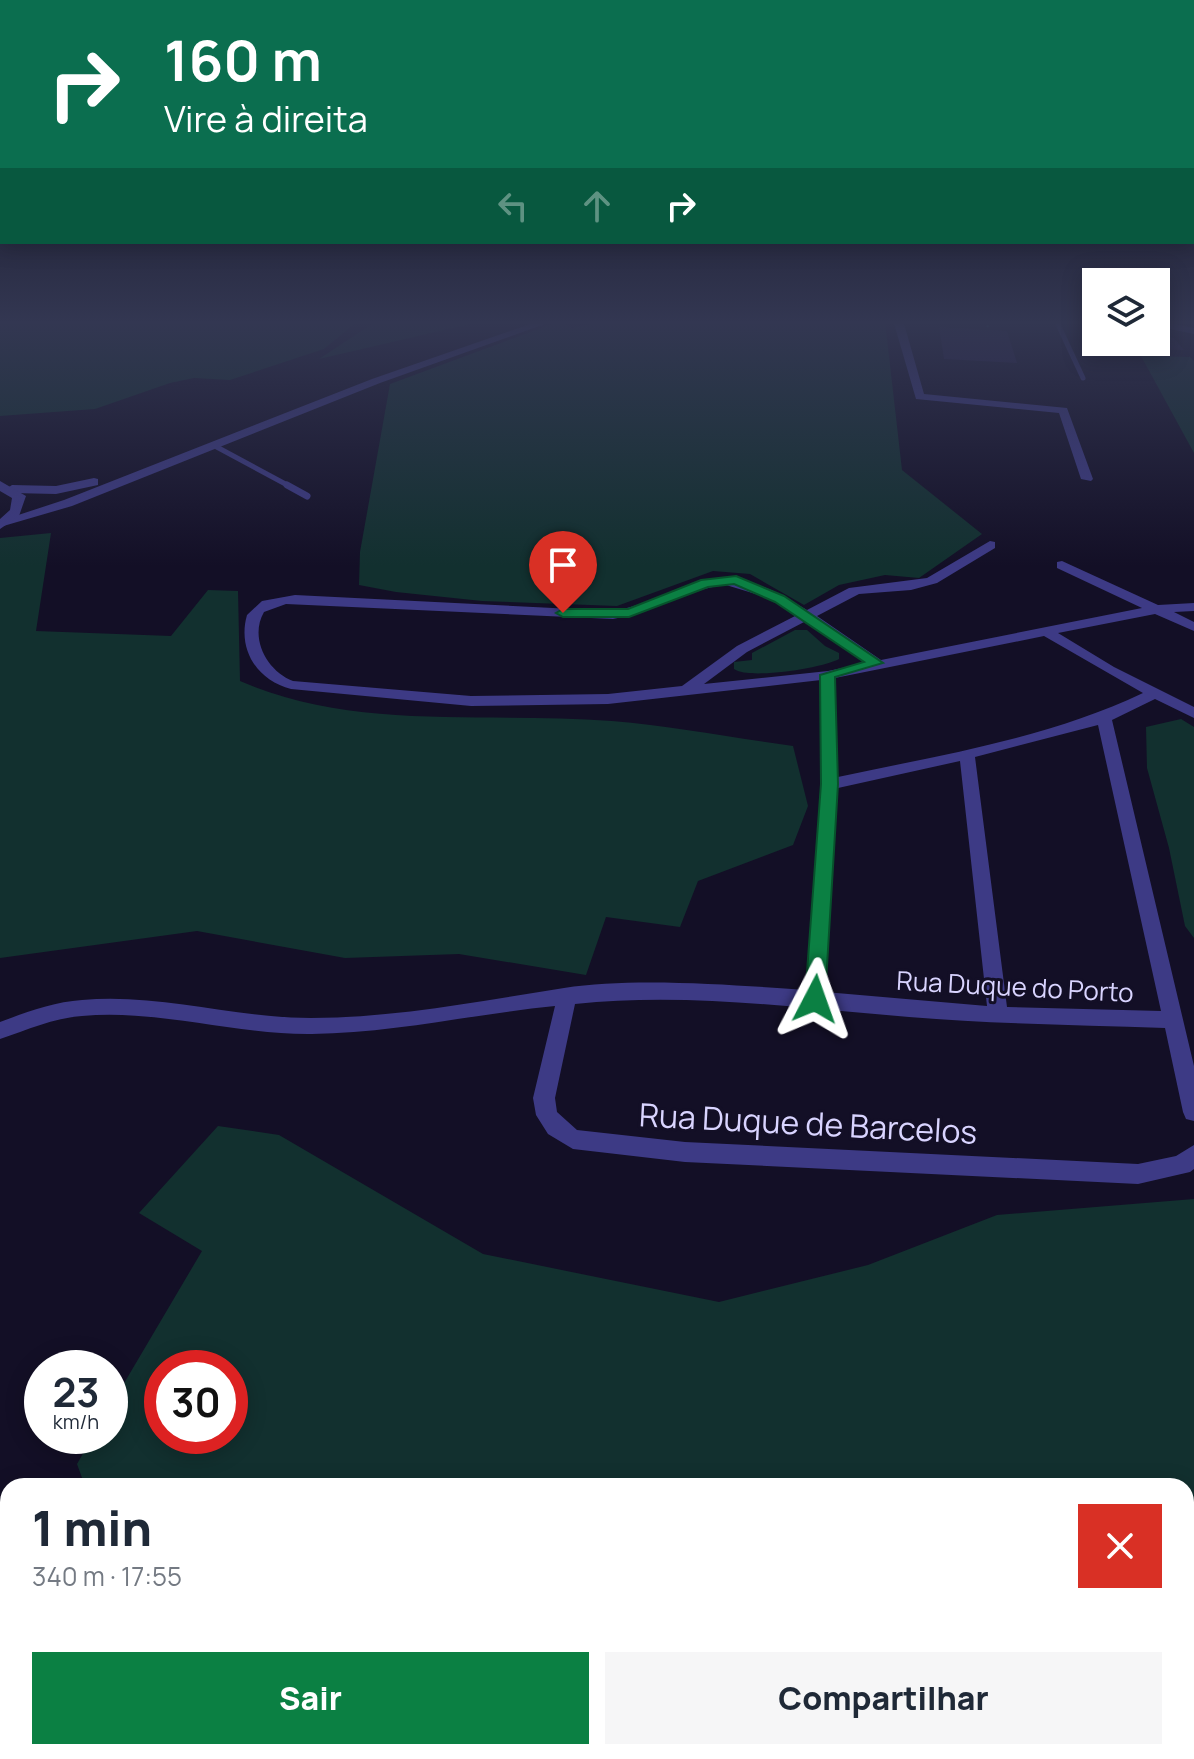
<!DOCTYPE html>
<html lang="pt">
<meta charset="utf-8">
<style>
body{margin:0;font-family:Manrope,sans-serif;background:#f6f6f7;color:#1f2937;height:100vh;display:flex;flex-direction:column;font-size:30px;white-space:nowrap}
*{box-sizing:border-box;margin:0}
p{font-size:26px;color:#747a83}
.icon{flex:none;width:44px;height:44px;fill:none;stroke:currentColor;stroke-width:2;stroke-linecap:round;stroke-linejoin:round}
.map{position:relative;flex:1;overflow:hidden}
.sheet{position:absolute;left:0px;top:1478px;width:1194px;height:282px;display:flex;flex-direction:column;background:#fff;border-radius:24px 24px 0 0;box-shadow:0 4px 20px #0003}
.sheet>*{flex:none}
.banner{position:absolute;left:0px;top:0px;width:1194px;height:244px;box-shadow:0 4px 20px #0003;background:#0b6e4f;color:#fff;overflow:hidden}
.tools{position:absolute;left:1082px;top:268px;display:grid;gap:16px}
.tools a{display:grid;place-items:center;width:88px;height:88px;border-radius:0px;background:#fff;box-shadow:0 4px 20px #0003;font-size:40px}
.speed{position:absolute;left:24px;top:1350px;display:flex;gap:16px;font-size:40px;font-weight:700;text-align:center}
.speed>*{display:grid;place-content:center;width:104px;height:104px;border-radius:50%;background:#fff;box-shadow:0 4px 20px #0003;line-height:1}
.speed small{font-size:20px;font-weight:400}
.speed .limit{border:12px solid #d22;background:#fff;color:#111}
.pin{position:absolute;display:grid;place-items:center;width:68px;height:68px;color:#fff;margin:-82px -34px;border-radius:50% 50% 50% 0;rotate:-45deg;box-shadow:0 0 8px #0007}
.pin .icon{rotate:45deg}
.me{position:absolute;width:88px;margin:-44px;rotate:4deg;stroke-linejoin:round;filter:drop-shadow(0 0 6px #0008)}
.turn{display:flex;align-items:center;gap:28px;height:168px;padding:0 32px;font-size:36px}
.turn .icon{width:104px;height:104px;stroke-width:2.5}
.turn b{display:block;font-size:56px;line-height:68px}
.lanes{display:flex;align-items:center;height:76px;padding:0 32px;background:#0003;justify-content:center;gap:40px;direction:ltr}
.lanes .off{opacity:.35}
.round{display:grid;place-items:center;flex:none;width:84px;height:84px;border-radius:0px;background:#f6f6f7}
.summary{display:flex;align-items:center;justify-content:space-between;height:136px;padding:0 32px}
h1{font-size:48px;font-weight:800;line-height:60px}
.button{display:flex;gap:16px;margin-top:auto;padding:16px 32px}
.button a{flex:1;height:92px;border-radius:0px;background:#0b8043;color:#fff;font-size:32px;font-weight:800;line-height:92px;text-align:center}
.button a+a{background:#f6f6f7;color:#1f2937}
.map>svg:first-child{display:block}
</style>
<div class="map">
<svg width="1194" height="1759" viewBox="0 0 1194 1759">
<rect width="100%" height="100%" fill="#130f26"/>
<g fill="#12302f" fill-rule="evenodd">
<path d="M 0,320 L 359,320 L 324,349 L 230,380 L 194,378 L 170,383 L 95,409 L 0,416 Z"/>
<path d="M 378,320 L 487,320 L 319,359 Z"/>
<path d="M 596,320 L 885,321 L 902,470 L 982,534 L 919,578 L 885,575 L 839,585 L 804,605 L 750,574 L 713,571 L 617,606 L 482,601 L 396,592 L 359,585 L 360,552 L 390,384 L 560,321 L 572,328 L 600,322 Z"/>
<path d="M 1141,356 L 1190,357 L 1194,361 L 1194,453 Z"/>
<path d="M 51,533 L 36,631 L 171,636 L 208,590 L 238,591 L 240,681 C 357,732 488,711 612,721 C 673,726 733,738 793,746 L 808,806 L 793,845 L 698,881 L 680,927 L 606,917 L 586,975 L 459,954 L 345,958 L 197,931 L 0,958 L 0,538 Z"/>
<path d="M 795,630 L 807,630 L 825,646 L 839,653 L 839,659 C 823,668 749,680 734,669 L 734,662 L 752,660 L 752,653 Z"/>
<path d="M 1181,719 L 1194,727 L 1194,938 L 1185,926 L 1169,848 L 1147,768 L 1146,727 Z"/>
<path d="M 218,1126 L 279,1135 L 483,1254 L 719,1302 L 868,1265 L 997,1215 L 1194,1199 L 1194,1759 L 191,1759 L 188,1752 L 1186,1752 L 1186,1486 L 85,1486 L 77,1464 L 93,1436 L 110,1436 L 110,1407 L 202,1251 L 139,1213 ZM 162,1368 L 230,1368 L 230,1436 L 162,1436 Z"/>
<path d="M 8,1502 L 8,1752 L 119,1752 L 117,1759 L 0,1759 L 0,1509 Z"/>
</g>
<g fill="#241b47">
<path d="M 939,327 L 1007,331 L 1017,363 L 944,359 Z"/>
<path d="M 1156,335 L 1174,338 L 1184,350 L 1147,349 L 1140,342 L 1156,342 Z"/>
</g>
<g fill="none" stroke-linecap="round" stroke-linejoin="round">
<path stroke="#2fb8b0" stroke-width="2" stroke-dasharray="2 4" stroke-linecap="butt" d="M 985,320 L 988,327"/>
<g stroke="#3d3a85" stroke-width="5">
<path d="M 1056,320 L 1083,378"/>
<path d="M 213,445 L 291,487"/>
</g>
<path stroke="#3d3a85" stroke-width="7" d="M 287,485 L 307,496"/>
<g fill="#3d3a85" fill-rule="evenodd">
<path d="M 542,320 L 556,320 L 380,383 L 72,506 L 0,527 L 0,521 L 64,500 L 372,379 Z"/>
<path d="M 893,320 L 903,320 L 924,394 L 1067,408 L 1093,479 L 1091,481 L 1081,479 L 1059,413 L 916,399 Z"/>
<path d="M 1087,320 L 1096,320 L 1096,323 L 1089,322 Z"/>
<path d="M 1156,320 L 1194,328 L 1194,334 L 1156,326 Z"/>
<path d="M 94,478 L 98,479 L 98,485 L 56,494 L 12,493 L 6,489 L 12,485 L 56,486 Z"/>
<path d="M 990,541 L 995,542 L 995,548 L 937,583 L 911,590 L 859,594 L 817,616 L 881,660 L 1142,608 L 1057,568 L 1057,562 L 1062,561 L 1158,605 L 1194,603 L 1194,611 L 1174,612 L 1194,622 L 1194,631 L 1155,614 L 1058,633 L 1114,667 L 1194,707 L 1194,718 L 1155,699 L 1112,720 L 1194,1066 L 1194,1121 L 1186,1119 L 1183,1112 L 1165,1028 C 1079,1025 994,1024 909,1017 C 798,1008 687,992 575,1004 L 555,1098 L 557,1112 L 577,1130 L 685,1142 L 1138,1164 L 1176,1156 L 1194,1145 L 1194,1169 L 1190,1172 L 1138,1184 L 685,1162 L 573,1149 L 548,1134 L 536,1115 L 533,1098 L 555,1006 C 474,1014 394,1033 312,1034 C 235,1035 159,1009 82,1016 C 53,1018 27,1030 0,1039 L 0,1022 C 27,1012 53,1002 82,1000 C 159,993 234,1018 311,1018 C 395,1018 481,1001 564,988 C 634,977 733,985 806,990 L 822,784 L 821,680 L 608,704 L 471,706 L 291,689 C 258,681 237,650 247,615 L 262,601 L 295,595 L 613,611 C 636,607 657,598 678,589 C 729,568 763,582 807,610 L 849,588 L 927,578 ZM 726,585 L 766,597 L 797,615 L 737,646 L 682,686 L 608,694 L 471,696 L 293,681 C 267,671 249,638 264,612 L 286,604 L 613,619 C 652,612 687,589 726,585 ZM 806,621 L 866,663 L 828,671 L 704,684 L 747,652 ZM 1044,636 L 1143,693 C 1049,738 940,755 838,777 L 835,678 ZM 1098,725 L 1161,1011 L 1007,1007 L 975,757 ZM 960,761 L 987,1006 L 825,992 L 838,788 Z"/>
</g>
<path fill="#3d3a85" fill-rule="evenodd" d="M 0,481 L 26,496 L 19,516 L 0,529 L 0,519 L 10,510 L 12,498 L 0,491 Z"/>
</g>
<linearGradient id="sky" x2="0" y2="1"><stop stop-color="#0a0815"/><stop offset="0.57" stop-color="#333752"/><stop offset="1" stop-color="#333752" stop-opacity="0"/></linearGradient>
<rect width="1194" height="566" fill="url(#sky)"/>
<path fill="#0b8043" stroke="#07532c" stroke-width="2" d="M 736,576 L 784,596 L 883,663 L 835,677 L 838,784 L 825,999 L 822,1004 L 808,1004 L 805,999 L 821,784 L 820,675 L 864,662 L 775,602 L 734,584 L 708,587 L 629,617 L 563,617 L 556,613 L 563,609 L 628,609 L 701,580 Z"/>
<g text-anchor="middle" stroke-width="6" stroke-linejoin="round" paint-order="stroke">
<g font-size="26" fill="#d9d4ff" stroke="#130f26">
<text transform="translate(1015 987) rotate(3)" y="9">Rua Duque do Porto</text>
</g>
<g font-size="32" fill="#d9d4ff" stroke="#130f26">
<text transform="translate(808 1124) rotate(3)" y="11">Rua Duque de Barcelos</text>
</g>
</g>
</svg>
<div class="tools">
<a><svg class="icon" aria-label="layers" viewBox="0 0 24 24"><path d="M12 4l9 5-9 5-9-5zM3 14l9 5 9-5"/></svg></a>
</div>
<div class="speed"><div>23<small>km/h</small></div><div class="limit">30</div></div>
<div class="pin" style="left:563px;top:613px;background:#d93025"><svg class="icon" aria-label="arrive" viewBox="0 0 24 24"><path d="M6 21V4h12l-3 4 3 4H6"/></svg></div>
<svg class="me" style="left:815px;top:999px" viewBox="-20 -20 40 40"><path d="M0-17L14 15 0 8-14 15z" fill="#0b8043" stroke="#fff" stroke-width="4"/></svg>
<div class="banner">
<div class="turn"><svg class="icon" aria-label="right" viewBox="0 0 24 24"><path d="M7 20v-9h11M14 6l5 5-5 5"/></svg><div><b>160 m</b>Vire à direita</div></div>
<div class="lanes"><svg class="icon off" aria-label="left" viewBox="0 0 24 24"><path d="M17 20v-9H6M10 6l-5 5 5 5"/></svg><svg class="icon off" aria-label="ahead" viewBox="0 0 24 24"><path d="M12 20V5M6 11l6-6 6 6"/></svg><svg class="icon" aria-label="right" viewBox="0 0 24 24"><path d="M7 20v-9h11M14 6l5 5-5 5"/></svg></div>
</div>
<section class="sheet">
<div class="summary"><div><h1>1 min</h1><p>340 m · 17:55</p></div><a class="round" style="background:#d93025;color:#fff"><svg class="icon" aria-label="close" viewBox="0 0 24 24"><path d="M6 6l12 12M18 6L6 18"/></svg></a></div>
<div class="button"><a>Sair</a><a>Compartilhar</a></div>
</section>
</div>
